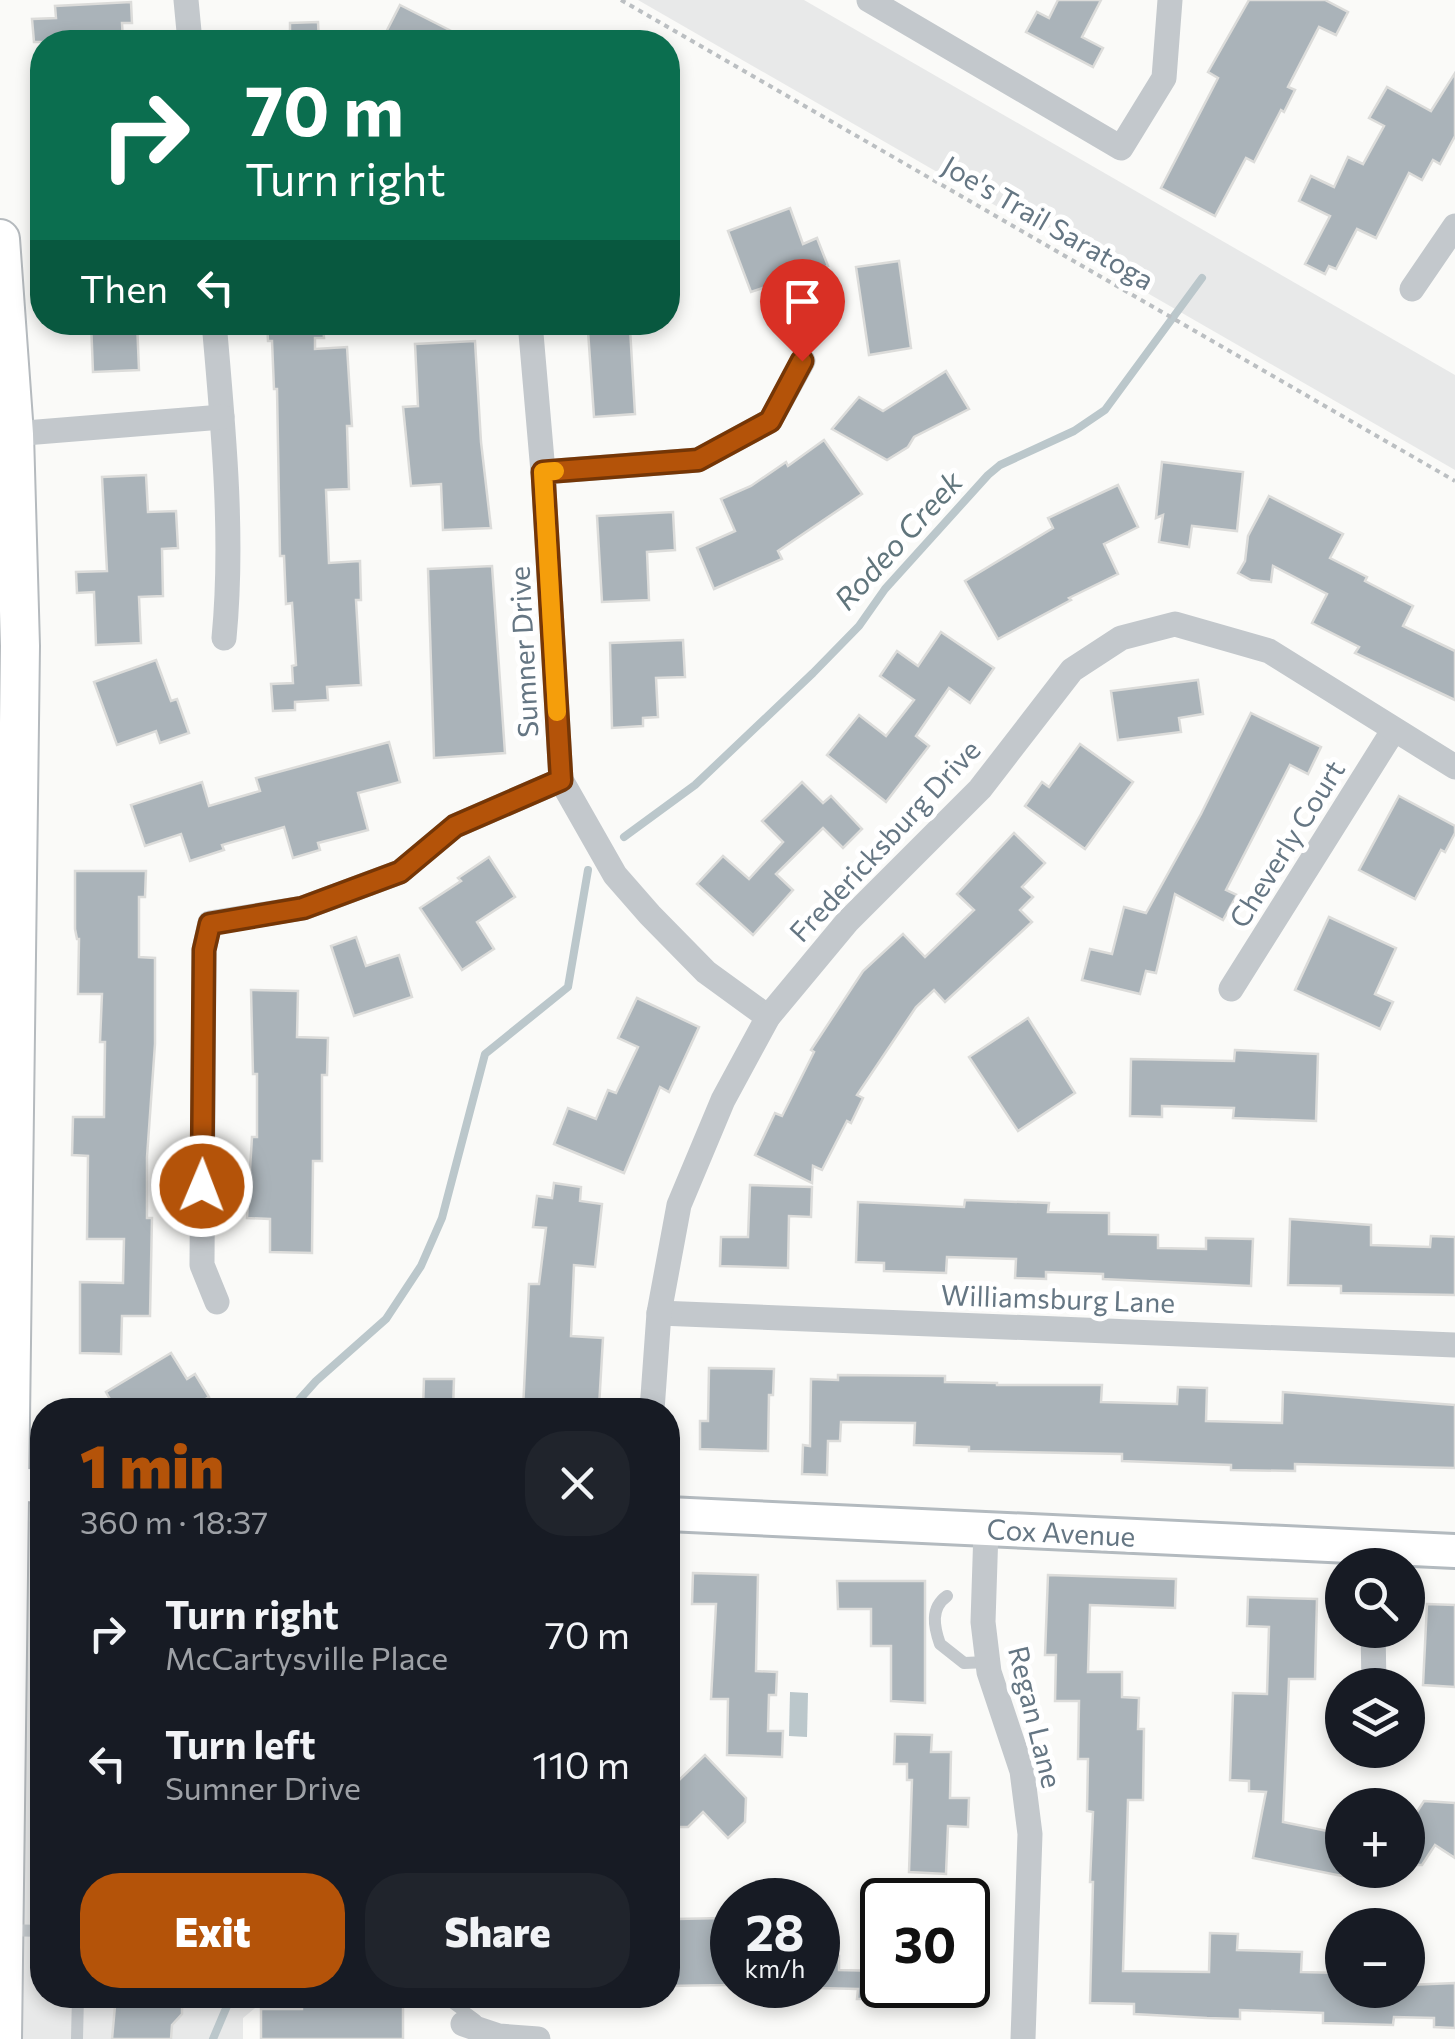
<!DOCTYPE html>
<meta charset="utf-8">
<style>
body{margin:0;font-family:Commissioner,sans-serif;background:#20242c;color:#f1f3f6;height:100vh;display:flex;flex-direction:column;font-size:38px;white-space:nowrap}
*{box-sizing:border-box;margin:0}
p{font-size:32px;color:#9ea1a6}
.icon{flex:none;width:55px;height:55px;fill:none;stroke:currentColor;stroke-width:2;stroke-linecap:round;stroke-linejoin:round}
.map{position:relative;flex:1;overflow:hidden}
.panel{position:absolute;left:30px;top:1398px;width:650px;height:610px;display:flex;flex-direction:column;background:#171b24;border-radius:40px;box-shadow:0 5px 15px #0003}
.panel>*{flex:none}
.banner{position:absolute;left:30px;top:30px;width:650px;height:305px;border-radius:40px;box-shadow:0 5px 15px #0003;background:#0b6e4f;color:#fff;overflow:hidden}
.fabs{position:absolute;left:1325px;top:1548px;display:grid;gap:20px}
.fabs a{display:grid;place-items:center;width:100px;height:100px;border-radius:50%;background:#171b24;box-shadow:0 5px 15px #0003;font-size:50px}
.speed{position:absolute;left:710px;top:1878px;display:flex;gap:20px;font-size:50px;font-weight:700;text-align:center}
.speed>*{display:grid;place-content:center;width:130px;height:130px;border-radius:50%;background:#171b24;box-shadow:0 5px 15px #0003;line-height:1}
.speed small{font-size:25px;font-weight:400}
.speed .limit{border:5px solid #111;border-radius:15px;background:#fff;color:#111}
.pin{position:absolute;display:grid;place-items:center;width:85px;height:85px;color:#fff;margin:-102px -42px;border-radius:50% 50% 50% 0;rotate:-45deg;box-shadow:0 0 10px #0007}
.pin .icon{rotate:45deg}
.me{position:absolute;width:110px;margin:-55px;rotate:1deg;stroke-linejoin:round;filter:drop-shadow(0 0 8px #0008)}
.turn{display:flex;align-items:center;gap:35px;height:210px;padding:0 50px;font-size:45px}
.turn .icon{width:130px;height:130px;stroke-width:2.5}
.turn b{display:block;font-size:70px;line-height:85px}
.then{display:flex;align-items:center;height:95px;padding:0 50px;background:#0003;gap:20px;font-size:38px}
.round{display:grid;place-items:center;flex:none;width:105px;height:105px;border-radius:40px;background:#20242c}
.overview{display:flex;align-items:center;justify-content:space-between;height:170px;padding:0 50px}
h1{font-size:60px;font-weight:800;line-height:75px;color:#b45309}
.primary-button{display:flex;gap:20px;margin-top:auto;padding:20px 50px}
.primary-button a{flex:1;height:115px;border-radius:40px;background:#b45309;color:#fff;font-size:40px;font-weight:800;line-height:115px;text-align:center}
.primary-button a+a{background:#20242c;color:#f1f3f6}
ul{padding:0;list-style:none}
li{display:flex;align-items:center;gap:30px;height:130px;padding:0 50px}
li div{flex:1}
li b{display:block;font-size:38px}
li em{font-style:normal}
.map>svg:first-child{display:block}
</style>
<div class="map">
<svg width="1455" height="2039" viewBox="0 0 1455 2039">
<rect width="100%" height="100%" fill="#fafaf8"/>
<g fill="#e8e9e9">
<path d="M 638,0 L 804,0 L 1455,375 L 1455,470 Z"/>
<path d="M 24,1521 L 42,1523 L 42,1995 L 271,1995 L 243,2018 L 243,2039 L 23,2039 L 15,1747 Z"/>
</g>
<path fill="#bbc7cb" d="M 790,1692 L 808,1693 L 807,1737 L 789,1736 Z"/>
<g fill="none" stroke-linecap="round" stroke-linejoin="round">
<g stroke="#bbc7cb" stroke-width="8">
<path d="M 624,837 L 695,785 L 813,673 L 859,626 L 885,589 L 988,475 L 1000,465 L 1074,431 L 1105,410 L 1202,278"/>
<path d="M 290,1410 L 316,1381 L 386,1319 L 421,1266 L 442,1218 L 485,1054 L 568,987 L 588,870"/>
<path d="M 213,2039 L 227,2006 L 240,1995"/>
</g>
</g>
<g fill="#aab3b9" stroke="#dcdcda" stroke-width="2.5">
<path d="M 1058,0 L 1101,0 L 1082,37 L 1103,48 L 1093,67 L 1026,32 L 1037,12 L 1049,18 Z"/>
<path d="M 1249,0 L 1325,0 L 1348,12 L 1336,35 L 1319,27 L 1288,87 L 1295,90 L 1284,112 L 1281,110 L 1254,162 L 1246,158 L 1215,216 L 1161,188 L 1218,78 L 1208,72 Z"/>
<path d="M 131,2 L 132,23 L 122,23 L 123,42 L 34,42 L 32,19 L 56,18 L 55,6 Z"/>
<path d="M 400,5 L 473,42 L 381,42 Z"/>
<path d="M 318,22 L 319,42 L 290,42 L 290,23 Z"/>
<path d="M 1455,73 L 1455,136 L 1440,164 L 1433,160 L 1422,180 L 1409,173 L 1376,238 L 1357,229 L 1336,269 L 1329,266 L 1325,274 L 1305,264 L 1330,216 L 1299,201 L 1311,176 L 1334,187 L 1348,157 L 1363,164 L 1384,126 L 1369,118 L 1387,87 L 1431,111 Z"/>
<path d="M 790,208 L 803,244 L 817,238 L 828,266 L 751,292 L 728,231 Z"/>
<path d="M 899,261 L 911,348 L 869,355 L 856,267 Z"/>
<path d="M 91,322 L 137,322 L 139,370 L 93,372 Z"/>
<path d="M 267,322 L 323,322 L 324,338 L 315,338 L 315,349 L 347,347 L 352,426 L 347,426 L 349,489 L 326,490 L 329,563 L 360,561 L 361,600 L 356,600 L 361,685 L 327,687 L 328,700 L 295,702 L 295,710 L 273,711 L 271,684 L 293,683 L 292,666 L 296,665 L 292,603 L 286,604 L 284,556 L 280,556 L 277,389 L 274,389 L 272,341 L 268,341 Z"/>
<path d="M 630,328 L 635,414 L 594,417 L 588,331 Z"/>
<path d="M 475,341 L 481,442 L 491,528 L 443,530 L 441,484 L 411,486 L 403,407 L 418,406 L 415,344 Z"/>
<path d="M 946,371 L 969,409 L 914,437 L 908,447 L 887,460 L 832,429 L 859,397 L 883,411 Z"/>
<path d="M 824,440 L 862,494 L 778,551 L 782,559 L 714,589 L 697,548 L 735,531 L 721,499 L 751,486 L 786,462 L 788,466 Z"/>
<path d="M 1162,462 L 1243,472 L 1237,531 L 1192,526 L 1189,547 L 1159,542 L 1163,515 L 1156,518 Z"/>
<path d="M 146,475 L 148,512 L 176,511 L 178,548 L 162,549 L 163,596 L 139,597 L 141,643 L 96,645 L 94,592 L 77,593 L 76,572 L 107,571 L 102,477 Z"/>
<path d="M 1118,485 L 1138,527 L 1104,544 L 1118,574 L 1069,598 L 1071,600 L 998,639 L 965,581 L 1053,528 L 1048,518 Z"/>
<path d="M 1269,496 L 1343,534 L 1330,558 L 1367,577 L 1365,581 L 1413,606 L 1403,626 L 1455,651 L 1455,700 L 1355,653 L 1359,647 L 1312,623 L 1327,594 L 1273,566 L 1271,582 L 1251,580 L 1238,573 L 1245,561 L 1248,536 Z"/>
<path d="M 673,512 L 675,550 L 647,552 L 649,600 L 602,602 L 597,516 Z"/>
<path d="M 492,566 L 505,753 L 434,758 L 428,569 Z"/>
<path d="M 941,632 L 994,668 L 970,703 L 949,688 L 916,736 L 929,746 L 886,802 L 827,755 L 859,715 L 886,736 L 914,700 L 880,676 L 897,651 L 918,666 Z"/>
<path d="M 683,640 L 685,677 L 656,678 L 658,717 L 643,718 L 643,726 L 612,728 L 610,643 Z"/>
<path d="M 156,660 L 171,701 L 177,699 L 189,733 L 160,743 L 156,731 L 117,745 L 94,682 Z"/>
<path d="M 1198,680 L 1203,714 L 1179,718 L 1181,732 L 1118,740 L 1111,691 Z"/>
<path d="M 1251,713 L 1321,747 L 1308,774 L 1290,765 L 1226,890 L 1237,895 L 1223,920 L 1175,894 L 1156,973 L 1146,971 L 1140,994 L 1082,980 L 1090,949 L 1112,954 L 1124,907 L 1146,913 L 1201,814 Z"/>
<path d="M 389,742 L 400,782 L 358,793 L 368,830 L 318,843 L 320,850 L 293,858 L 284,827 L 222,845 L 224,850 L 190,861 L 181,834 L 145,846 L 131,805 L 202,782 L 209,806 L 260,791 L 256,778 Z"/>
<path d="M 1080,744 L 1133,782 L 1085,849 L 1025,806 L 1042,782 L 1049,787 Z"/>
<path d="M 802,782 L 823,803 L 831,796 L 862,829 L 843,848 L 823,828 L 776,874 L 793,890 L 753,935 L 697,884 L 723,856 L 749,879 L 783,842 L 762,821 Z"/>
<path d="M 1399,796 L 1455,826 L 1455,833 L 1445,852 L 1441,850 L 1415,899 L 1359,870 Z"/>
<path d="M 1014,833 L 1045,863 L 1022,887 L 1033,897 L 1020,910 L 1032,922 L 945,1002 L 934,990 L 916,1007 L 857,1095 L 863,1098 L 851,1123 L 847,1121 L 822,1170 L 813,1166 L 812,1183 L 755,1155 L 775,1113 L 782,1116 L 814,1052 L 811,1050 L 863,971 L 903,934 L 925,957 L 974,910 L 957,894 Z"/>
<path d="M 489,857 L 515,897 L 477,922 L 494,949 L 462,970 L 420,908 L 461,881 L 458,878 Z"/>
<path d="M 75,871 L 146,871 L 145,897 L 139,897 L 139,957 L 155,958 L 155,1044 L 147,1157 L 147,1218 L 152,1218 L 150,1316 L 122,1316 L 121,1354 L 80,1353 L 80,1282 L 123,1283 L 124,1239 L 87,1239 L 88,1156 L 72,1155 L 73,1117 L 104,1117 L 105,1042 L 100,1042 L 102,994 L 78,994 L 79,939 L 77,939 L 75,929 Z"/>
<path d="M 1329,917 L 1396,948 L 1375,994 L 1393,1002 L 1380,1029 L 1295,990 Z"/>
<path d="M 356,937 L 366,966 L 399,955 L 412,997 L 354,1016 L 331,946 Z"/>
<path d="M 251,990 L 298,991 L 297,1037 L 328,1038 L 327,1075 L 322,1075 L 322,1161 L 313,1161 L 312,1253 L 270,1252 L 270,1219 L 247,1218 L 252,1137 L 257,1137 L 257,1074 L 253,1074 Z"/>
<path d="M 637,998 L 699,1027 L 669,1092 L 660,1087 L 624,1173 L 554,1144 L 568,1108 L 596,1119 L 608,1090 L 616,1093 L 638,1047 L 618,1038 Z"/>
<path d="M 1028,1018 L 1075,1093 L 1018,1131 L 969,1057 Z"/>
<path d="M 1235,1050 L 1318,1054 L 1316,1121 L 1233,1118 L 1234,1108 L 1162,1106 L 1162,1117 L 1130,1116 L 1131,1059 L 1234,1061 Z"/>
<path d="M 554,1183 L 581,1187 L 580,1201 L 602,1204 L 595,1267 L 574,1265 L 571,1336 L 603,1338 L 599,1407 L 523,1410 L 529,1284 L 539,1284 L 546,1228 L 533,1227 L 537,1196 L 552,1198 Z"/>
<path d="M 750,1185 L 812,1187 L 811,1217 L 789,1216 L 788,1268 L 720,1266 L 721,1237 L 748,1237 Z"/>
<path d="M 965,1200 L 1049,1203 L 1048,1212 L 1109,1213 L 1109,1234 L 1158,1235 L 1158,1248 L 1206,1249 L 1206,1238 L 1253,1239 L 1251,1286 L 1103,1279 L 1103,1274 L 1046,1272 L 1046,1279 L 1015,1278 L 1016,1259 L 947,1257 L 946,1273 L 884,1271 L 884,1263 L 856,1262 L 858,1202 L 964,1207 Z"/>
<path d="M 1290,1219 L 1371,1225 L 1371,1245 L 1430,1247 L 1431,1236 L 1455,1237 L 1455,1295 L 1341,1293 L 1341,1286 L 1288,1285 Z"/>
<path d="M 171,1353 L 187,1379 L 195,1374 L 209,1397 L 187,1410 L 116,1410 L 106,1392 Z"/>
<path d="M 709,1368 L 774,1369 L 773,1395 L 769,1395 L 768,1451 L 700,1449 L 700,1421 L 708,1421 Z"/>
<path d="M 838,1375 L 945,1376 L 945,1382 L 997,1383 L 997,1385 L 1102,1385 L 1101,1402 L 1177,1404 L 1178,1387 L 1207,1388 L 1206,1421 L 1282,1423 L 1283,1392 L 1455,1405 L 1455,1468 L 1295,1464 L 1295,1471 L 1231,1470 L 1231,1465 L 1122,1461 L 1122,1454 L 969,1451 L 969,1447 L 914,1445 L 915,1423 L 841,1422 L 840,1441 L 828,1441 L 827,1475 L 802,1474 L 803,1445 L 810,1446 L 811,1379 L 838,1380 Z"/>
<path d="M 424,1379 L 454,1379 L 453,1410 L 423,1410 Z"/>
<path d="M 693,1573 L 758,1575 L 756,1671 L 777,1672 L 776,1695 L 769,1695 L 768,1731 L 783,1731 L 782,1757 L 727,1755 L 728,1699 L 711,1699 L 716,1604 L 692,1604 Z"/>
<path d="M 1048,1575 L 1176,1579 L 1175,1608 L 1090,1605 L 1088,1672 L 1122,1672 L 1122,1697 L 1139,1698 L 1138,1729 L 1144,1729 L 1143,1800 L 1128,1800 L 1123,1971 L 1209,1972 L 1210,1933 L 1238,1934 L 1237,1950 L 1302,1952 L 1301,1972 L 1342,1973 L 1342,1990 L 1408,1990 L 1408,1985 L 1455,1983 L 1455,2028 L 1434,2027 L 1434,2018 L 1394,2017 L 1393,2025 L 1323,2023 L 1323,2013 L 1240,2010 L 1240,2019 L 1207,2018 L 1134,2014 L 1134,2004 L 1090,2003 L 1093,1882 L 1090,1882 L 1093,1812 L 1087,1811 L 1088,1759 L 1078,1759 L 1079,1701 L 1055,1701 L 1056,1655 L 1045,1655 Z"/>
<path d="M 837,1581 L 925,1581 L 925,1703 L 891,1701 L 891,1646 L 871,1646 L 871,1609 L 838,1609 Z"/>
<path d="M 1248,1597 L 1317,1599 L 1315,1679 L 1289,1679 L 1283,1822 L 1342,1834 L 1342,1876 L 1253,1858 L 1266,1792 L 1249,1791 L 1249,1781 L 1230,1780 L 1233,1693 L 1267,1694 L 1269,1627 L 1247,1626 Z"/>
<path d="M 1427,1604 L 1455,1605 L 1455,1687 L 1423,1685 Z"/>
<path d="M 895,1734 L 932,1735 L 931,1752 L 951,1752 L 950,1798 L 969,1798 L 968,1827 L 948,1826 L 946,1874 L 909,1872 L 912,1780 L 907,1780 L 907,1764 L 894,1764 Z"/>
<path d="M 705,1755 L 746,1798 L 745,1822 L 728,1838 L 703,1812 L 688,1827 L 668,1827 L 668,1782 L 677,1782 Z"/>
<path d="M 1424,1801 L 1455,1803 L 1455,1858 L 1435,1845 L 1422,1865 L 1408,1865 L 1408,1818 L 1413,1818 Z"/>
<path d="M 724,1918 L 726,1985 L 668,1986 L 668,1938 L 677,1938 L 676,1919 Z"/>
<path d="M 818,1955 L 839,1956 L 839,1970 L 882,1971 L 882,1999 L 857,1999 L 858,1989 L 818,1988 Z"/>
<path d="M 116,1995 L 182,1995 L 182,2014 L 172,2025 L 171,2039 L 112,2039 Z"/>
<path d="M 302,1995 L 403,1996 L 403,2039 L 261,2039 L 261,2009 L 302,2009 Z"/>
</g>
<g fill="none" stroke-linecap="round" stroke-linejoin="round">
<defs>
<g id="secondary">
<path d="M 11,1484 L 42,1486"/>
<path d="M 668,1514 L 1455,1551"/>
</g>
<path id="primary" d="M 0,239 L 14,434 L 20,646 L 2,2039"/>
</defs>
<use href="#secondary" stroke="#b3babf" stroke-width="38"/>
<use href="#primary" stroke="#b5babe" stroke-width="42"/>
<path stroke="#bbbfc2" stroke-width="4" stroke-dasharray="5 5" stroke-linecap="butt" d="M 621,0 L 1455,481"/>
<g stroke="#c3c8cc" stroke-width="12">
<path d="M 947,1596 C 930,1608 934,1627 940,1644 L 964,1663 L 988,1662"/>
<path d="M 5,1930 L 42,1931"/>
<path d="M 442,1995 L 476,2020"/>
<path d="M 77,2039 L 78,1995"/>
</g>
<g stroke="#c3c8cc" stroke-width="25">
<path d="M 186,0 L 190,42"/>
<path d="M 869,0 L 1121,148 L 1164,78 L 1170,0"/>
<path d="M 1412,289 L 1455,226"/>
<path d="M 214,322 C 223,425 234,535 224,638"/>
<path d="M 530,322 L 543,472 L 561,780 L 615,875 L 650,915 L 706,972 L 768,1017"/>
<path d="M 0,435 L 222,417"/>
<path d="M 543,472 L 698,460 L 770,421 L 803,361"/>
<path d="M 1231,989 L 1393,731"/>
<path d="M 217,1302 L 202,1265 L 204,950 L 210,923 L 303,908 L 400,872 L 455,826 L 561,780"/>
<path d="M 659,1313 L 1455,1345"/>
<path d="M 652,1410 L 659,1313 L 679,1205 L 723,1100 L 768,1017 L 847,922 L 980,789 L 1072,670 L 1121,638 L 1175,624 L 1269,651 L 1455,767"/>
<path d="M 986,1530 L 983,1622 L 989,1672 L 1022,1771 L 1030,1834 L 1023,2039"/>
<path d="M 1373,1630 L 1374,1685"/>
<path d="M 463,2024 L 499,2036 L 538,2039"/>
</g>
<use href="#secondary" stroke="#fff" stroke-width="32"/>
<use href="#primary" stroke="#fff" stroke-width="38"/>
</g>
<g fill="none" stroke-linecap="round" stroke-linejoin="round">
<defs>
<path id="route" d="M 202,1186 L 204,950 L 210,924 L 303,908 L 400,872 L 455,826 L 561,780 L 543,472 L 698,460 L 770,421 L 802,361"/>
</defs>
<use href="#route" stroke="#753606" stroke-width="25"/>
<use href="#route" stroke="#b45309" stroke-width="18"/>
<path stroke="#f59e0b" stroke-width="18" d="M 555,471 L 543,472 L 557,712"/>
</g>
<g text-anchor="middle" stroke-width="10" stroke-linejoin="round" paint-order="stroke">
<g font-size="28" fill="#657683" stroke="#fff">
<text transform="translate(1048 223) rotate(30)" y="10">Joe's Trail Saratoga</text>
<text transform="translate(524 652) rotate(-93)" y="10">Sumner Drive</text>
<text transform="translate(885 841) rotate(-47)" y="10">Fredericksburg Drive</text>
<text transform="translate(1287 844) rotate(-58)" y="10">Cheverly Court</text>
<text transform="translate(1058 1299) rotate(2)" y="10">Williamsburg Lane</text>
<text transform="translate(1061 1533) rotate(3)" y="10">Cox Avenue</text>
<text transform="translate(1035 1717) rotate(76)" y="10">Regan Lane</text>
</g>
<g font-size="30" font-style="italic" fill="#60757c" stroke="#fff">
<text transform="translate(899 541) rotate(-48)" y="10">Rodeo Creek</text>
</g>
</g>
</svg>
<div class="fabs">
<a><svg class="icon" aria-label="search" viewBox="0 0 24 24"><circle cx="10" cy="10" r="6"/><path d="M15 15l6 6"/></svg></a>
<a><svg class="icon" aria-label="layers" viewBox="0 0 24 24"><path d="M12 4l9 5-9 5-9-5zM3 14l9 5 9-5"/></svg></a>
<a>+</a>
<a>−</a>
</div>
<div class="speed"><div>28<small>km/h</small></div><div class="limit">30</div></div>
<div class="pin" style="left:802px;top:361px;background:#d93025"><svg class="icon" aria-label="arrive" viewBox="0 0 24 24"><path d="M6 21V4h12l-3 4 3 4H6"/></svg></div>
<svg class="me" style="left:202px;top:1186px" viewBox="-20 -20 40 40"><circle r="17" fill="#b45309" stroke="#fff" stroke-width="3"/><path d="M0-11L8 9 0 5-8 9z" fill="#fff"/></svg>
<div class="banner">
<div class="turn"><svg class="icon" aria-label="right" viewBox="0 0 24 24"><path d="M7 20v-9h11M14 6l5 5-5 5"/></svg><div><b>70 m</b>Turn right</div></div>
<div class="then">Then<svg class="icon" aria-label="left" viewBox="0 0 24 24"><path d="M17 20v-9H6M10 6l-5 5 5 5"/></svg></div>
</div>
<section class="panel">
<div class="overview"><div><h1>1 min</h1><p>360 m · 18:37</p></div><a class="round"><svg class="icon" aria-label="close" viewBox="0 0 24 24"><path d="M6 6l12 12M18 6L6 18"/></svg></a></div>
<ul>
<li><svg class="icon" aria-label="right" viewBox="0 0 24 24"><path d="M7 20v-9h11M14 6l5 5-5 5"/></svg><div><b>Turn right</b><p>McCartysville Place</p></div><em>70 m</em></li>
<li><svg class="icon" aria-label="left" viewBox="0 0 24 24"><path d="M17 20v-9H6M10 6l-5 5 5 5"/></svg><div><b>Turn left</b><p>Sumner Drive</p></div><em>110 m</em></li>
</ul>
<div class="primary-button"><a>Exit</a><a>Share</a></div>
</section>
</div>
